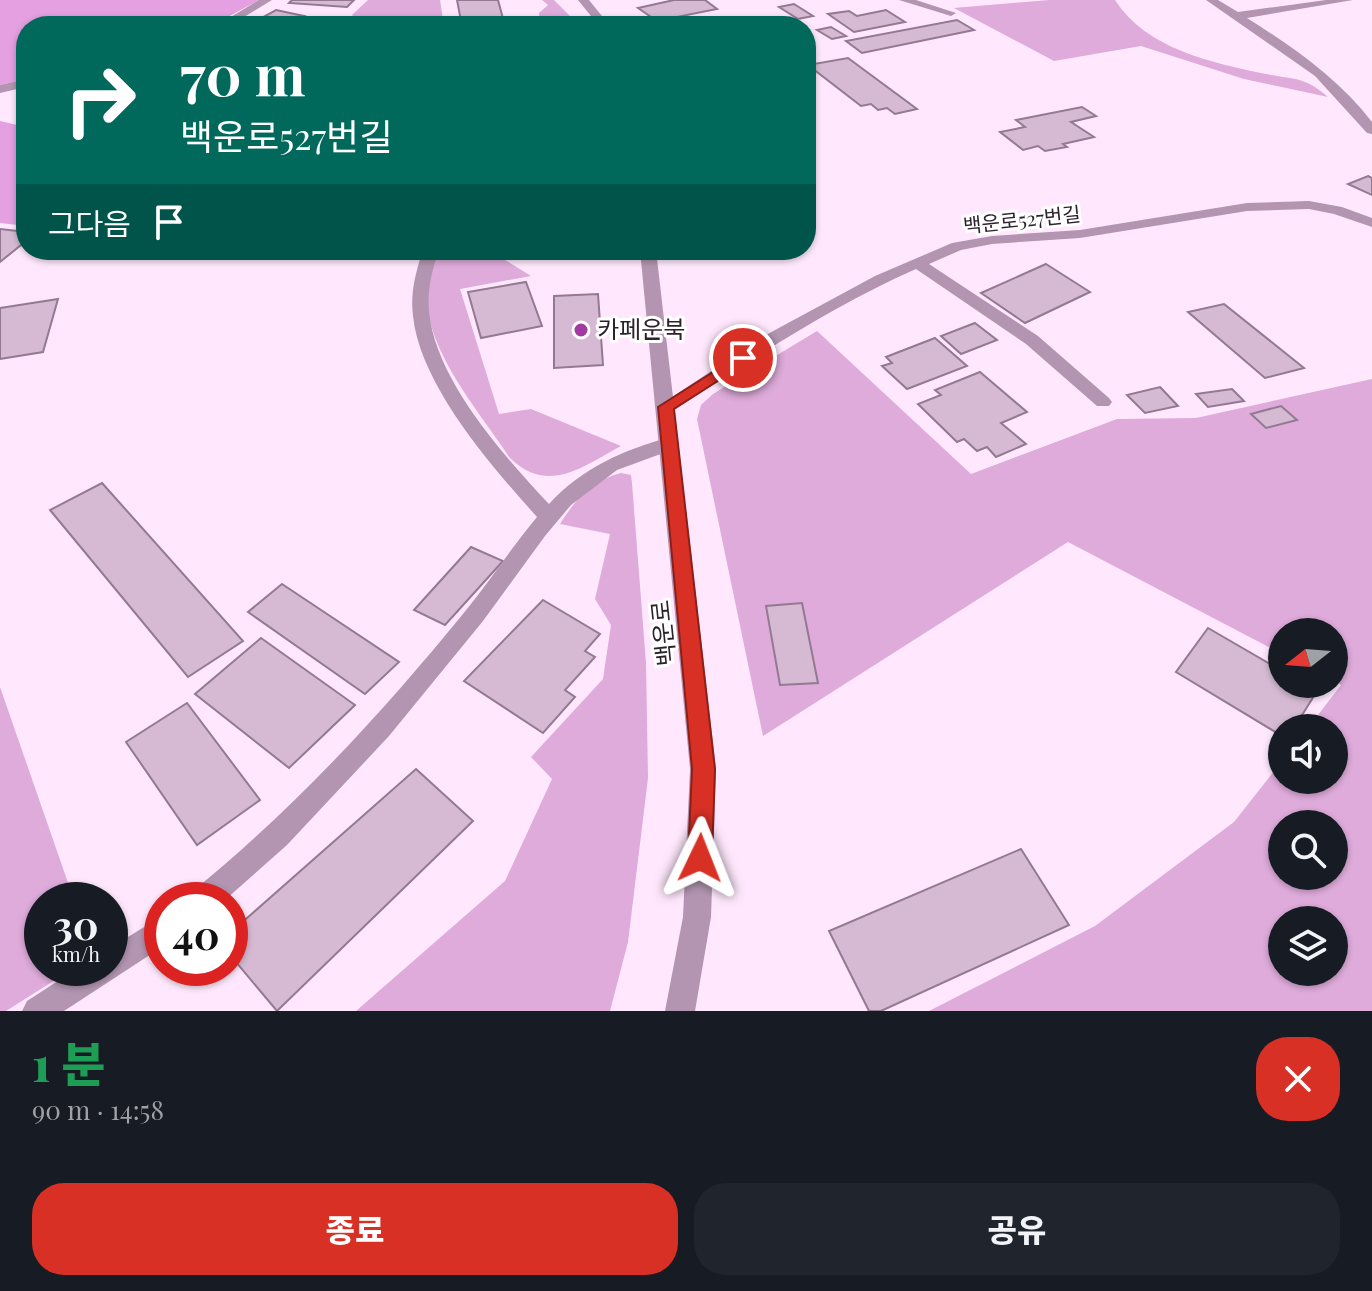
<!DOCTYPE html>
<html lang="ko">
<meta charset="utf-8">
<style>
body{margin:0;font-family:"Playfair Display","Noto Sans KR",serif;background:#20242c;color:#f1f3f6;height:100vh;display:flex;flex-direction:column;font-size:30px;white-space:nowrap}
*{box-sizing:border-box;margin:0}
p{font-size:26px;color:#9ea1a6}
.icon{flex:none;width:44px;height:44px;fill:none;stroke:currentColor;stroke-width:2;stroke-linecap:round;stroke-linejoin:round}
.map{position:relative;height:1011px;overflow:hidden}
.details{display:flex;flex-direction:column;background:#171b24;flex:1}
.details>*{flex:none}
.top-card{position:absolute;left:16px;top:16px;width:800px;height:244px;border-radius:32px;box-shadow:0 2px 6px #0004;background:#00695c;color:#fff;overflow:hidden}
.needle{width:52px;rotate:253deg}
.buttons{position:absolute;left:1268px;top:618px;display:grid;gap:16px}
.buttons a{display:grid;place-items:center;width:80px;height:80px;border-radius:50%;background:#171b24;box-shadow:0 2px 6px #0004;font-size:40px}
.speed{position:absolute;left:24px;top:882px;display:flex;gap:16px;font-size:40px;font-weight:700;text-align:center}
.speed>*{display:grid;place-content:center;width:104px;height:104px;border-radius:50%;background:#171b24;box-shadow:0 2px 6px #0004;line-height:1}
.speed small{font-size:20px;font-weight:400}
.speed .limit{border:12px solid #d22;background:#fff;color:#111}
.pin{position:absolute;display:grid;place-items:center;width:68px;height:68px;color:#fff;margin:-34px;border:4px solid #fff;border-radius:50%;box-shadow:0 2px 8px #0007}
.me{position:absolute;width:88px;margin:-44px;rotate:2deg;stroke-linejoin:round;filter:drop-shadow(0 0 6px #0008)}
.turn{display:flex;align-items:center;gap:28px;height:168px;padding:0 32px;font-size:36px}
.turn .icon{width:104px;height:104px;stroke-width:2.5}
.turn b{display:block;font-size:56px;line-height:68px}
.then{display:flex;align-items:center;height:76px;padding:0 32px;background:#0003;gap:16px;font-size:30px}
.round{display:grid;place-items:center;flex:none;width:84px;height:84px;border-radius:32px;background:#20242c}
.headline{display:flex;align-items:center;justify-content:space-between;height:136px;padding:0 32px}
h1{font-size:48px;font-weight:800;line-height:60px;color:#1e9e55}
.action{display:flex;gap:16px;margin-top:auto;padding:16px 32px}
.action a{flex:1;height:92px;border-radius:32px;background:#d93025;color:#fff;font-size:32px;font-weight:800;line-height:92px;text-align:center}
.action a+a{background:#20242c;color:#f1f3f6}
.map>svg:first-child{display:block}
</style>
<div class="map">
<svg width="1372" height="1011" viewBox="0 0 1372 1011">
<rect width="100%" height="100%" fill="#ffe8fd"/>
<g fill="#deabda" fill-rule="evenodd">
<path d="M 368,0 L 440,0 L 444,26 C 423,26 363,33 352,15 Z"/>
<path d="M 542,0 L 554,0 L 577,23 L 576,25 L 540,25 L 539,13 L 548,5 Z"/>
<path d="M 1049,0 L 1115,0 C 1146,49 1213,63 1266,74 C 1295,80 1304,76 1328,97 L 1244,79 L 1141,46 L 1054,61 L 954,8 Z"/>
<path d="M 438,250 L 489,250 L 531,276 L 460,289 L 499,414 L 531,409 L 621,446 C 582,467 548,495 510,458 C 480,412 424,349 427,292 C 428,279 434,264 438,250 Z"/>
<path d="M 817,331 L 971,474 L 1117,419 L 1196,418 L 1372,379 L 1372,1011 L 929,1011 L 1095,926 L 1234,822 L 1282,761 L 1282,780 L 1334,780 L 1334,728 L 1308,728 L 1341,685 L 1334,681 L 1334,632 L 1282,632 L 1282,654 L 1068,542 L 763,736 L 697,419 L 701,405 L 713,394 ZM 1282,824 L 1334,824 L 1334,876 L 1282,876 ZM 1282,920 L 1334,920 L 1334,972 L 1282,972 Z"/>
<path d="M 621,473 L 631,475 L 632,483 L 646,663 L 648,778 L 628,942 L 610,1011 L 356,1011 L 505,881 L 552,779 L 531,757 L 603,679 L 611,625 L 595,599 L 610,534 L 560,524 C 575,500 592,480 621,473 Z"/>
<path d="M 0,687 L 74,900 L 42,900 L 42,968 L 74,968 L 6,1011 L 0,1011 Z"/>
</g>
<g fill="#e4a0e1">
<path d="M 0,0 L 259,0 L 211,26 L 26,26 L 26,79 L 0,85 Z"/>
<path d="M 0,121 L 26,127 L 26,226 L 0,223 Z"/>
</g>
<g fill="#d6bad4" stroke="#937991" stroke-width="2">
<path d="M 292,0 L 354,0 L 347,7 L 289,3 Z"/>
<path d="M 457,0 L 498,0 L 505,26 L 462,26 Z"/>
<path d="M 674,0 L 705,0 L 717,9 L 657,21 L 638,8 Z"/>
<path d="M 794,4 L 813,16 L 798,19 L 779,7 Z"/>
<path d="M 276,10 L 304,16 L 297,20 L 321,24 L 281,26 L 256,21 Z"/>
<path d="M 886,10 L 905,22 L 854,32 L 828,14 L 849,11 L 857,16 Z"/>
<path d="M 957,20 L 974,30 L 862,53 L 846,41 Z"/>
<path d="M 831,27 L 846,36 L 832,39 L 817,30 Z"/>
<path d="M 848,58 L 917,109 L 895,114 L 887,108 L 878,110 L 871,104 L 861,106 L 808,65 Z"/>
<path d="M 1082,107 L 1096,116 L 1071,122 L 1094,137 L 1063,144 L 1067,147 L 1045,151 L 1038,146 L 1023,150 L 1000,132 L 1025,127 L 1016,120 Z"/>
<path d="M 1368,176 L 1372,178 L 1372,195 L 1348,184 Z"/>
<path d="M 0,229 L 26,232 L 26,241 L 0,262 Z"/>
<path d="M 1046,264 L 1090,292 L 1025,323 L 981,293 Z"/>
<path d="M 526,282 L 542,326 L 481,338 L 468,292 Z"/>
<path d="M 598,294 L 603,365 L 554,368 L 554,296 Z"/>
<path d="M 58,299 L 43,352 L 0,359 L 0,308 Z"/>
<path d="M 1224,304 L 1304,368 L 1265,378 L 1188,312 Z"/>
<path d="M 975,323 L 997,340 L 961,354 L 941,336 Z"/>
<path d="M 935,338 L 967,366 L 907,389 L 882,366 L 892,363 L 886,357 Z"/>
<path d="M 980,372 L 1027,412 L 1001,423 L 1026,444 L 996,457 L 987,447 L 977,451 L 964,439 L 957,442 L 918,404 L 941,395 L 935,390 Z"/>
<path d="M 1160,387 L 1178,406 L 1145,413 L 1127,395 Z"/>
<path d="M 1232,389 L 1244,401 L 1208,407 L 1196,394 Z"/>
<path d="M 1281,406 L 1297,420 L 1266,428 L 1251,414 Z"/>
<path d="M 102,483 L 243,641 L 188,677 L 50,510 Z"/>
<path d="M 471,547 L 503,561 L 445,625 L 414,610 Z"/>
<path d="M 282,584 L 399,662 L 365,694 L 248,612 Z"/>
<path d="M 543,600 L 600,634 L 585,651 L 595,657 L 565,690 L 575,697 L 543,733 L 464,681 Z"/>
<path d="M 802,603 L 818,683 L 780,685 L 766,606 Z"/>
<path d="M 1208,628 L 1282,671 L 1282,684 L 1305,684 L 1317,691 L 1294,728 L 1282,728 L 1282,736 L 1176,672 Z"/>
<path d="M 261,638 L 355,705 L 289,768 L 195,694 Z"/>
<path d="M 187,703 L 260,800 L 197,845 L 126,742 Z"/>
<path d="M 416,769 L 473,821 L 277,1011 L 230,955 L 230,933 Z"/>
<path d="M 1021,849 L 1069,925 L 881,1011 L 869,1011 L 829,931 Z"/>
</g>
<g fill="none" stroke-linecap="round" stroke-linejoin="round">
<g fill="#b395b1" fill-rule="evenodd">
<path d="M 259,0 L 272,0 L 229,26 L 216,26 Z"/>
<path d="M 899,0 L 916,0 L 956,13 L 951,16 Z"/>
<path d="M 1206,0 L 1218,0 L 1238,12 L 1326,0 L 1353,0 L 1247,18 C 1293,47 1338,78 1372,122 L 1372,134 L 1367,133 L 1315,76 Z"/>
<path d="M 26,79 L 26,87 L 0,93 L 0,85 Z"/>
<path d="M 1309,201 L 1342,207 L 1372,218 L 1372,227 L 1334,214 L 1309,209 L 1247,211 L 1080,238 L 992,244 L 961,250 L 929,264 L 1038,336 L 1109,398 L 1112,402 L 1109,406 L 1097,406 L 1026,344 L 916,269 C 830,307 751,360 672,411 L 666,413 L 657,407 L 764,336 L 875,276 L 952,243 L 992,236 L 1080,230 L 1247,203 Z"/>
<path d="M 423,250 L 439,250 C 432,270 427,290 429,311 C 435,379 503,455 549,504 C 582,468 623,450 670,437 L 679,443 L 677,448 L 617,470 L 571,505 L 545,536 L 483,621 L 389,736 L 287,845 L 225,900 L 190,900 L 194,890 C 296,807 384,711 467,609 C 491,579 512,547 537,517 C 492,467 420,385 413,316 C 410,293 416,271 423,250 Z"/>
<path d="M 162,916 L 162,947 L 64,1011 L 22,1011 L 27,1001 L 78,968 L 110,968 L 110,948 Z"/>
</g>
<g fill="#b395b1" fill-rule="evenodd">
<path d="M 578,0 L 589,0 L 610,26 L 599,26 Z"/>
<path d="M 640,250 L 656,250 L 716,769 L 711,917 L 695,1011 L 665,1011 L 683,917 L 690,769 Z"/>
</g>
</g>
<path fill="#d93025" stroke="#8d1f18" stroke-width="2" d="M 743,353 L 749,354 L 749,361 L 674,409 L 715,769 L 712,858 L 708,866 L 700,870 L 691,866 L 688,858 L 692,769 L 658,407 Z"/>
<circle fill="#a13b9f" stroke="#fff" stroke-width="3" cx="581" cy="330" r="8"/>
<g text-anchor="middle" stroke-width="6" stroke-linejoin="round" paint-order="stroke">
<g font-size="20" fill="#2c222b" stroke="#fff">
<text transform="translate(1022 220) rotate(-6)" y="7">백운로527번길</text>
</g>
<g font-size="24" fill="#2c222b" stroke="#fff" text-anchor="start">
<text x="597" y="338">카페운북</text>
</g>
<g font-size="24" fill="#2c222b" stroke="#fff">
<text transform="translate(664 633) rotate(-96)" y="8">백운로</text>
</g>
</g>
</svg>
<div class="buttons">
<a><svg class="needle" viewBox="-14 -14 28 28"><path d="M0-13l5 13h-10z" fill="#e53935"/><path d="M0 13l5-13h-10z" fill="#9ea1a6"/></svg></a>
<a><svg class="icon" aria-label="sound" viewBox="0 0 24 24"><path d="M4 9h4l5-4v14l-5-4H4zM17 9q2 3 0 6"/></svg></a>
<a><svg class="icon" aria-label="search" viewBox="0 0 24 24"><circle cx="10" cy="10" r="6"/><path d="M15 15l6 6"/></svg></a>
<a><svg class="icon" aria-label="layers" viewBox="0 0 24 24"><path d="M12 4l9 5-9 5-9-5zM3 14l9 5 9-5"/></svg></a>
</div>
<div class="speed"><div>30<small>km/h</small></div><div class="limit">40</div></div>
<div class="pin" style="left:743px;top:358px;background:#d93025"><svg class="icon" aria-label="arrive" viewBox="0 0 24 24"><path d="M6 21V4h12l-3 4 3 4H6"/></svg></div>
<svg class="me" style="left:700px;top:858px" viewBox="-20 -20 40 40"><path d="M0-17L14 15 0 8-14 15z" fill="#d93025" stroke="#fff" stroke-width="4"/></svg>
<div class="top-card">
<div class="turn"><svg class="icon" aria-label="right" viewBox="0 0 24 24"><path d="M7 20v-9h11M14 6l5 5-5 5"/></svg><div><b>70 m</b>백운로527번길</div></div>
<div class="then">그다음<svg class="icon" aria-label="arrive" viewBox="0 0 24 24"><path d="M6 21V4h12l-3 4 3 4H6"/></svg></div>
</div>
</div>
<section class="details">
<div class="headline"><div><h1>1 분</h1><p>90 m · 14:58</p></div><a class="round" style="background:#d93025;color:#fff"><svg class="icon" aria-label="close" viewBox="0 0 24 24"><path d="M6 6l12 12M18 6L6 18"/></svg></a></div>
<div class="action"><a>종료</a><a>공유</a></div>
</section>
